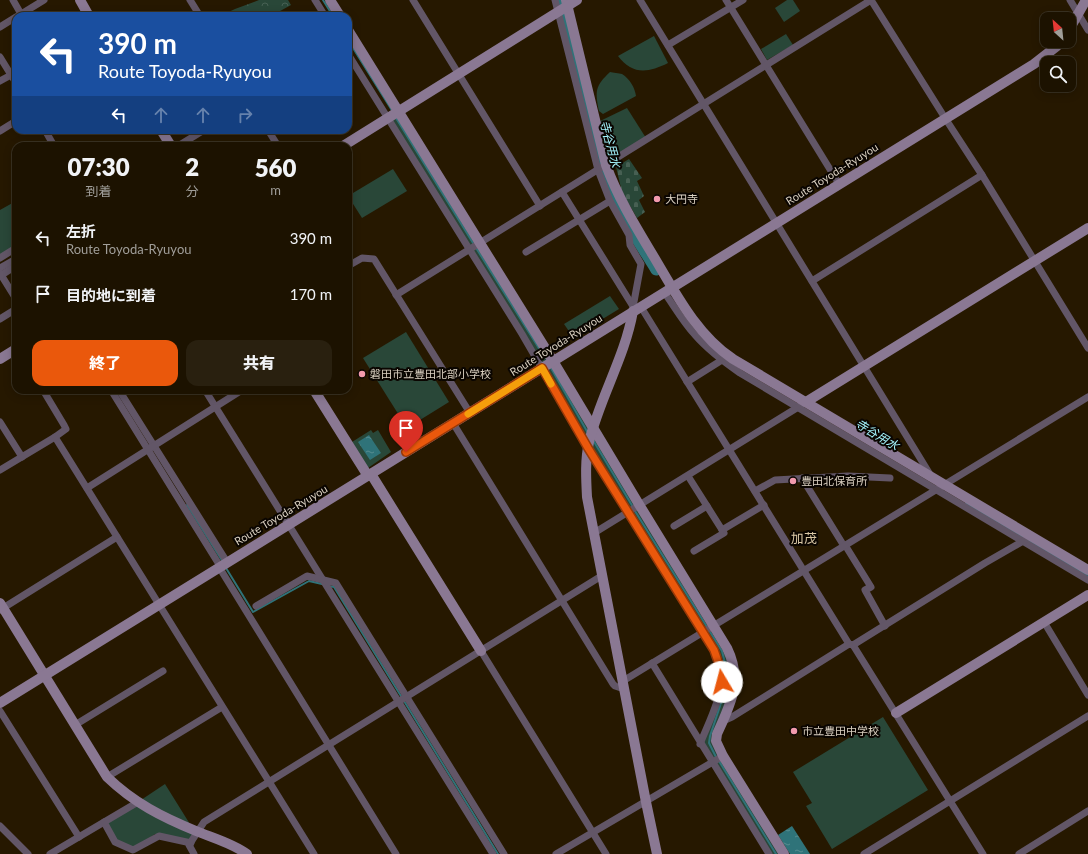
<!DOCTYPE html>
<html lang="ja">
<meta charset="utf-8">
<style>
body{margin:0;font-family:Lato,"Noto Sans JP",sans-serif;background:#29200f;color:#f1f3f6;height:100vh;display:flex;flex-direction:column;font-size:15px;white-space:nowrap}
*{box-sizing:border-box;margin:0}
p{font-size:13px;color:#a09e99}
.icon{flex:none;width:22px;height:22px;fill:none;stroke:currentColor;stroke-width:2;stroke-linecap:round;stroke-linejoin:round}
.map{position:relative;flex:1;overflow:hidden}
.sheet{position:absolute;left:12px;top:142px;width:340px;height:252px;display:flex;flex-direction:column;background:#1c1200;border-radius:12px;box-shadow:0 2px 10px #0003,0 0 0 1px #3a3222}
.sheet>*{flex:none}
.hud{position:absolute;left:12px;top:12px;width:340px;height:122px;border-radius:12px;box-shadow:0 2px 10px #0003,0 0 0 1px #3a3222;background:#1a4fa0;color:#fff;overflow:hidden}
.needle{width:26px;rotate:333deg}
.fabs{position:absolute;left:1040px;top:12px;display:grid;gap:8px}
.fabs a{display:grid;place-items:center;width:36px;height:36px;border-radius:8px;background:#1c1200;box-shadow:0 2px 10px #0003,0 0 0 1px #3a3222;font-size:20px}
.pin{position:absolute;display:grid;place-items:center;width:34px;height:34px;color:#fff;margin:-41px -17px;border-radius:50% 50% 50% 0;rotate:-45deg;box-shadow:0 0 4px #0007}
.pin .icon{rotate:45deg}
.me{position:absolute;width:44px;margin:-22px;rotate:352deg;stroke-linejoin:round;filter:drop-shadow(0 0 3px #0008)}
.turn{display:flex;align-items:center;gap:14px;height:84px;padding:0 20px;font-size:18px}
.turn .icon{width:52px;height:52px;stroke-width:2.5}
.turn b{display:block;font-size:28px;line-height:34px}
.lanes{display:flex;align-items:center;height:38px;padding:0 20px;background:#0003;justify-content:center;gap:20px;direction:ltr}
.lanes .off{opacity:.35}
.eta{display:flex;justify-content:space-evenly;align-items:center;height:68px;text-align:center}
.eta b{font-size:24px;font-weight:800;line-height:28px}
.cta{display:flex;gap:8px;margin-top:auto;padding:8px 20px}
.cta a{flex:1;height:46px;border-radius:12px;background:#ea580c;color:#fff;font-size:16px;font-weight:800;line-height:46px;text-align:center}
.cta a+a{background:#29200f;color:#f1f3f6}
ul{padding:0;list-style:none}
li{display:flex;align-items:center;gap:12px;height:56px;padding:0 20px}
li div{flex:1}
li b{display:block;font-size:15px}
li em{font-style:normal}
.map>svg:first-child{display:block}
</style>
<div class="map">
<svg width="1088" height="854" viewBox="0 0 1088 854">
<defs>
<pattern id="forest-crowns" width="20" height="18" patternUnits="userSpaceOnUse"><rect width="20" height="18" fill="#294738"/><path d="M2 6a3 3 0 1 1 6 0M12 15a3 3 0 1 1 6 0" fill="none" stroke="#476053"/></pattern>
<pattern id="cemetery-stones" width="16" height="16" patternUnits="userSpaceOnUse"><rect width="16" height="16" fill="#294738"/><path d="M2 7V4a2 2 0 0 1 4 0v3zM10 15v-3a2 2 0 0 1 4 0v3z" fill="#476053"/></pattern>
<pattern id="water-ripples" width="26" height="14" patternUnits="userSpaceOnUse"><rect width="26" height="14" fill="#2f7379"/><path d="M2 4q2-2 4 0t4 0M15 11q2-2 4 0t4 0" fill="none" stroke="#568c90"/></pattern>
</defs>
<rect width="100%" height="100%" fill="#261800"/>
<g fill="#294738">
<path d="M 787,0 L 793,0 L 800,11 L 784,22 L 775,8 Z"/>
<path d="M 786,34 L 793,45 L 767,60 L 761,49 Z"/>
<path d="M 654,36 L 668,63 C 648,73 632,75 618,56 Z"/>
<path d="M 610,72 C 613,73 619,73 622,74 C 630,79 635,88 636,96 L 603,114 L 599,111 C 595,91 595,86 610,72 Z"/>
<path d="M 627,108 L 646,138 L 607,162 L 598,122 Z"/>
<path d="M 399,111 L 735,672 L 716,741 L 784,854 L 769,854 L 700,744 L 719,692 L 721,670 L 714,650 L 389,118 Z"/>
<path d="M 393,169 L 407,191 L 362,218 L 348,196 Z"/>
<path d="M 16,201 L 16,247 L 0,258 L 0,210 Z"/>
<path d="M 610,296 L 619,309 L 573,337 L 564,324 Z"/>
<path d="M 406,332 L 449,402 L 407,428 L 363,358 Z"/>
<path d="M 371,430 L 373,433 L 378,430 L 391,452 L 368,468 L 352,442 Z"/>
<path d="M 883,717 L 928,790 L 832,849 L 806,806 L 812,803 L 793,772 Z"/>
<path d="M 165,784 L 193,829 L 191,843 L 155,834 L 135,849 L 115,842 L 104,822 L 138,802 Z"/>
</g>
<path fill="url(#forest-crowns)" d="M 259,0 L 288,0 L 291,5 L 271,16 L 220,16 L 235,9 Z"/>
<path fill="url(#cemetery-stones)" d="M 629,159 L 642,178 L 637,181 L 644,196 L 639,200 L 645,212 L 637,218 L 622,192 L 616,167 Z"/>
<g fill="url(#water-ripples)">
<path d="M 369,435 L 381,453 L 370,460 L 358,442 Z"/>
<path d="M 792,826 L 810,854 L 790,854 L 778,835 Z"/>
</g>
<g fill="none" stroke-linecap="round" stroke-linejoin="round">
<g stroke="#2f7379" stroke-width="2">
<path d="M 323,0 L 333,16"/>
<path d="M 348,40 L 393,112"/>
<path d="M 396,118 L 473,243 L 540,350"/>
<path d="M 551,368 L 588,433"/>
<path d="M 593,440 L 633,507"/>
<path d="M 187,505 L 223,562"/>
<path d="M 635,511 L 722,651 L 729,679 L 710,736 L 709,743 L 716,757"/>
<path d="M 226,568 L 253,612 L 309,581 L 322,584"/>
<path d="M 328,586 L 334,587 L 498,854"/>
<path d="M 719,761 L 776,854"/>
</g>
<g stroke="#2f7379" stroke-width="11">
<path d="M 559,0 L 606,182 C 619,213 638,241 656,270"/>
<path d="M 970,505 L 1088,576"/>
</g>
<g stroke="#625667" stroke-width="7">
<path d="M 13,0 L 21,14"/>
<path d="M 190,0 L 200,16"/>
<path d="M 315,0 L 325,16"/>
<path d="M 413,0 L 540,206"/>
<path d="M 555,0 L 598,170 L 610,201 L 629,235 L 630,245 L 641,264 L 633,307"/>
<path d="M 640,0 L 931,476"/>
<path d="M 726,0 L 839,184"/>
<path d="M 871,0 L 945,118 L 982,175 L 1088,348"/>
<path d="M 1070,0 L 1088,30"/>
<path d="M 18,16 L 44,0"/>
<path d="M 0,27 L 16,17"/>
<path d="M 668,45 L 743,0"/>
<path d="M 348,54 L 522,334 L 588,448 L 714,650 C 719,660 723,671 722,682 C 719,703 708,724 700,744"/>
<path d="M 0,57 L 16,83"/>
<path d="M 0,81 L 11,75"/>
<path d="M 45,130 L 54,146"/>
<path d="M 268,130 L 278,146"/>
<path d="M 0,131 L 16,121"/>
<path d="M 178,146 L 204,130"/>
<path d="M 562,192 L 634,308"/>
<path d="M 526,252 L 610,201"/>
<path d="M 0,258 L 16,248"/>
<path d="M 348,266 L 362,258 L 374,259 L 470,413"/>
<path d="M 0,268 L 14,260 L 16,260"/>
<path d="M 0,273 L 16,299"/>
<path d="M 0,276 L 14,267 L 16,268"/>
<path d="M 812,281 L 982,175"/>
<path d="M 664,292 C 674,306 683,322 695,335 C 708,350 724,362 740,373 L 1088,580"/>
<path d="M 396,295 L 871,0"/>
<path d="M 641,307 L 849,644 L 853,645 L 983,854"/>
<path d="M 0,319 L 16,309"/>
<path d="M 687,382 L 722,360"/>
<path d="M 111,390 L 220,566"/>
<path d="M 119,390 L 227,562"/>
<path d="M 205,390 L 493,854"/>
<path d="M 0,422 L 22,457"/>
<path d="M 453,423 L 613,684 L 615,686 L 624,689"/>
<path d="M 55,437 L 314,854"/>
<path d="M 0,470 L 55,437 L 66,429 L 64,425 L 43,390"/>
<path d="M 688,476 L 724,533 L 694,551"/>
<path d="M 802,478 L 844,546"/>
<path d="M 87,488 L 242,390"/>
<path d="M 755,491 L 775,480 L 848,476 L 890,478"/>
<path d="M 674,526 L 707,506"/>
<path d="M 722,530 L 764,505"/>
<path d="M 594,533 L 800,406"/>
<path d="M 845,545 L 871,587 L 865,590 L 885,626"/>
<path d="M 219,567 L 396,854"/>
<path d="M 256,606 L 307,576 L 336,583 L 504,854"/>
<path d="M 0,610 L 117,537"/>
<path d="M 1044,622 L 1088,695"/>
<path d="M 853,645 L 985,563 L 1025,540"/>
<path d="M 481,651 L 606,854"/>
<path d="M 652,663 L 769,854"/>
<path d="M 623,681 L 1088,397"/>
<path d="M 0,711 L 79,837"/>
<path d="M 723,721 L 732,717 L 849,644"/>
<path d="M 75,725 L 163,671"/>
<path d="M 107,777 L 222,707"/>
<path d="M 104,822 L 115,842 L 133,850 L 159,836 L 191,843"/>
<path d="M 0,826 L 28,854"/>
<path d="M 50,854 L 138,802"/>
<path d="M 194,854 L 189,845 L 204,822 L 603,575"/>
<path d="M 556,854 L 723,756"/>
<path d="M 864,854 L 1088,716"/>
<path d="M 1019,854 L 1088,811"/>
</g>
<g stroke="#8a7893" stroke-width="10">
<path d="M 80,0 L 89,16"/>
<path d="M 330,0 L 340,16"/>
<path d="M 566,0 L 606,165 C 618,198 636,227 654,257 C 676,294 697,335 733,359 L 1088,570"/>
<path d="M 348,30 L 553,361 L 640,506 L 727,648 C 743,681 731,703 717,734 L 716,741 L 723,756 L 784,854"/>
<path d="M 1069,30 L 1086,0"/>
<path d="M 161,130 L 171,146"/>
<path d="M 343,146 L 577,0"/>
<path d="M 633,311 C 625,357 600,397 589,442 C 585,460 586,478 587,497 L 646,802 L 657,854"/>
<path d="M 0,359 L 16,349"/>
<path d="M 314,390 L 368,476"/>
<path d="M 806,402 L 1088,228"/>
<path d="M 371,474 L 481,651"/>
<path d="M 0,603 L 107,777 C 134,803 162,817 196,831 C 213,838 232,843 247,854"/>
<path d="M 0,703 L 1034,64 L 1057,46 L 1061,41"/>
<path d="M 896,713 L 1088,595"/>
</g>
</g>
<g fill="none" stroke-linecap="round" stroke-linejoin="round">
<defs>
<path id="route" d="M 406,452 L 542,368 L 588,448 L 714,650 L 721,670 L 722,682"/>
</defs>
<use href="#route" stroke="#983908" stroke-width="10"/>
<use href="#route" stroke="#ea580c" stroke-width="7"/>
<path stroke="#f59e0b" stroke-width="7" d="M 468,414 L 542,368 L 551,384"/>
</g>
<g fill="#f29aad" stroke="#0a0500" stroke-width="1.5">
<circle cx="657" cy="199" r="4"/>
<circle cx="362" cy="374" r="4"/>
<circle cx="793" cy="481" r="4"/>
<circle cx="794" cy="731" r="4"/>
</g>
<g text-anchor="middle" stroke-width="4" stroke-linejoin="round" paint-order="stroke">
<g font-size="11" fill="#dad0c0" stroke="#0a0500">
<text transform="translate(832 174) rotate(-32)" y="4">Route Toyoda-Ryuyou</text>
<text transform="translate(556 345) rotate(-32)" y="4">Route Toyoda-Ryuyou</text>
<text transform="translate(281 515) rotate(-31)" y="4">Route Toyoda-Ryuyou</text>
</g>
<g font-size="11" fill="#dad0c0" stroke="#0a0500" text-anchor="start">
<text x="665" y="203">大円寺</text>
<text x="370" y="378">磐田市立豊田北部小学校</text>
<text x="801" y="485">豊田北保育所</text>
<text x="802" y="735">市立豊田中学校</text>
</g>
<g font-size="12" font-style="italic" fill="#a3f3fb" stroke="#0a0500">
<text transform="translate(610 144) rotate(75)" y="4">寺谷用水</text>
<text transform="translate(877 435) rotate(31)" y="4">寺谷用水</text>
</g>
<g font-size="13" fill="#d9c7a5" stroke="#0a0500">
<text x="804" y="543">加茂</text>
</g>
</g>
</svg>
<div class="fabs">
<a><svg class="needle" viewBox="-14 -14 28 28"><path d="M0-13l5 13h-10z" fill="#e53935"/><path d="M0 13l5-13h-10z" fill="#a09e99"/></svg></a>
<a><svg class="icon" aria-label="search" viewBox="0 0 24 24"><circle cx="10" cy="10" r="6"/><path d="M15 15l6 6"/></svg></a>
</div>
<div class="pin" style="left:406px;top:452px;background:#d93025"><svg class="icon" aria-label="arrive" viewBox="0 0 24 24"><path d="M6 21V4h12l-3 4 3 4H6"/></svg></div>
<svg class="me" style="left:722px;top:682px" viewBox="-20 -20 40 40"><circle r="19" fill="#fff"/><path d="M0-13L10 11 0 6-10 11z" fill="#ea580c"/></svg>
<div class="hud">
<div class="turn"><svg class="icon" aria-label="left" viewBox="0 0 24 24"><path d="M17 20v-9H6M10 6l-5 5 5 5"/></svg><div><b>390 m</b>Route Toyoda-Ryuyou</div></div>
<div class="lanes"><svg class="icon" aria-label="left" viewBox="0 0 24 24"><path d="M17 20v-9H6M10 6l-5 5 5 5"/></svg><svg class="icon off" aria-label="ahead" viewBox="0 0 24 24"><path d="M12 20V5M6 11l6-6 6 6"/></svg><svg class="icon off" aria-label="ahead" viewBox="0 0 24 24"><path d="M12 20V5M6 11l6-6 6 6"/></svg><svg class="icon off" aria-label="right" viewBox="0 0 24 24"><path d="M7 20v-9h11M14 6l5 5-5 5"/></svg></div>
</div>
<section class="sheet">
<div class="eta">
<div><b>07:30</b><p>到着</p></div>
<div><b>2</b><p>分</p></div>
<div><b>560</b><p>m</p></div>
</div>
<ul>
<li><svg class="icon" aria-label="left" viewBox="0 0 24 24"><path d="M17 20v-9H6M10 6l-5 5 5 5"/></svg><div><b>左折</b><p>Route Toyoda-Ryuyou</p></div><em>390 m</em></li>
<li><svg class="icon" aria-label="arrive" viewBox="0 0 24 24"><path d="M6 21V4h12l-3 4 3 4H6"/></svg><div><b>目的地に到着</b></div><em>170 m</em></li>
</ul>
<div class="cta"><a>終了</a><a>共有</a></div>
</section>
</div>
